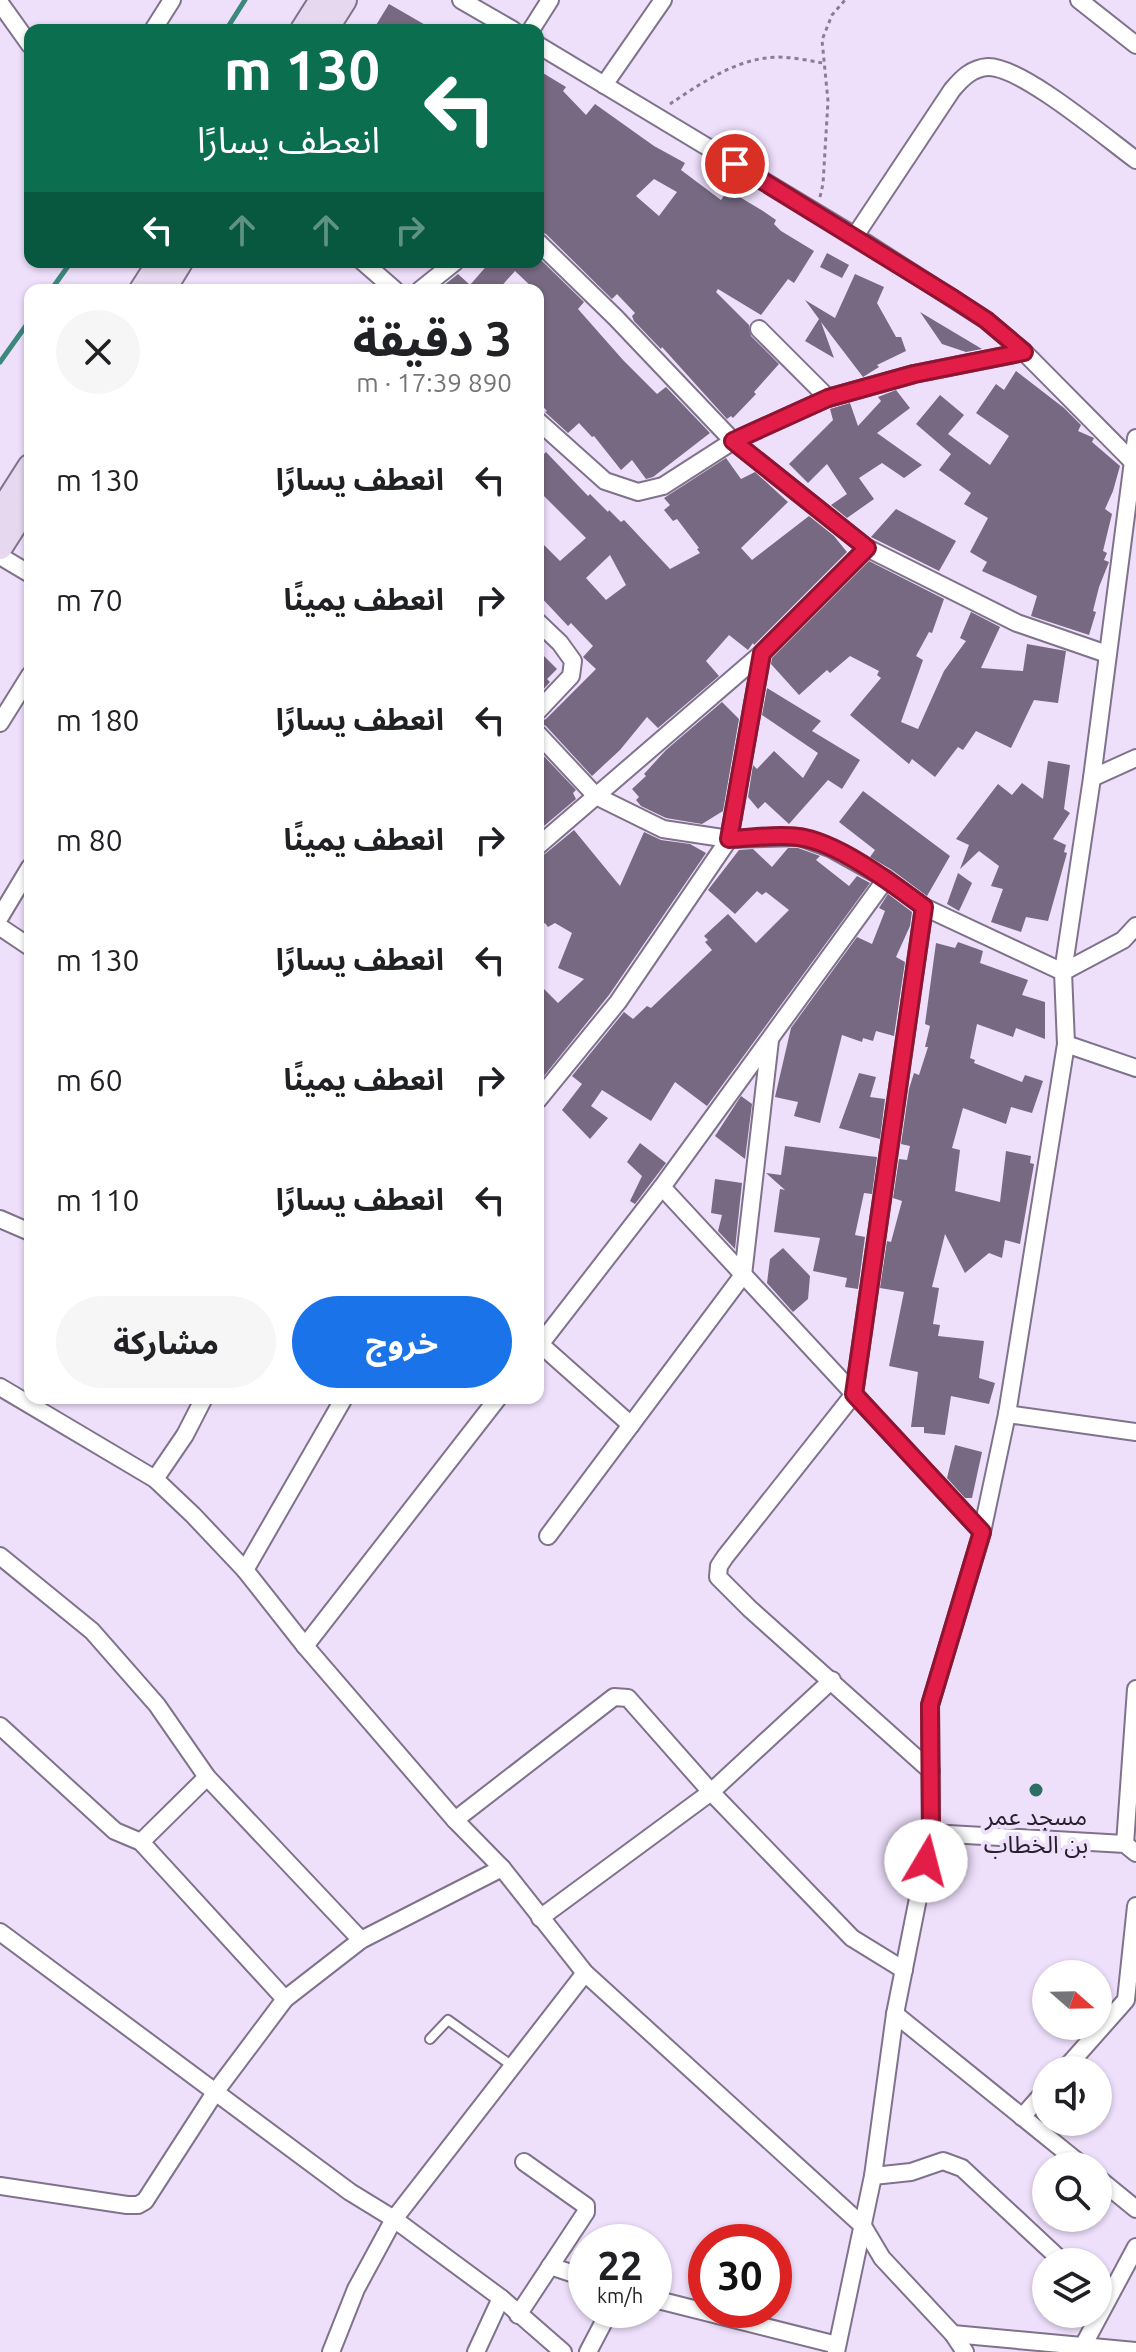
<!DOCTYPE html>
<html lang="ar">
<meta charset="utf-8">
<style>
body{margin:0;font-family:Ubuntu,"Noto Sans Arabic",sans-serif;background:#f6f6f6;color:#202124;direction:rtl;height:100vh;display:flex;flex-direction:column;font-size:30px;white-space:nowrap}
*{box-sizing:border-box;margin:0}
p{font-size:26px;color:#757577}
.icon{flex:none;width:44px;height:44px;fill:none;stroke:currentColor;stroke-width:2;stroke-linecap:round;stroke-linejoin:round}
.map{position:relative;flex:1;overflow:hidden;direction:ltr}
.drawer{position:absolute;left:24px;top:284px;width:520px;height:1120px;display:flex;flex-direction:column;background:#fff;border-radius:16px;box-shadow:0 2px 6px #0004;direction:rtl}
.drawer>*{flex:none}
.guide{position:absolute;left:24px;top:24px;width:520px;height:244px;border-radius:16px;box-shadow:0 2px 6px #0004;direction:rtl;background:#0b6e4f;color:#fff;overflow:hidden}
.needle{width:52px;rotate:110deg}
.tools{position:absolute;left:1032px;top:1960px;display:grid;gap:16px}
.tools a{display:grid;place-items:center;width:80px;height:80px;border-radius:50%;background:#fff;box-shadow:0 2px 6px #0004;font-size:40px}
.speed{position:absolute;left:568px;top:2224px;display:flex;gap:16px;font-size:40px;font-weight:700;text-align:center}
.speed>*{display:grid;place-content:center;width:104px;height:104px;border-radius:50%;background:#fff;box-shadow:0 2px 6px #0004;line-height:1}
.speed small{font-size:20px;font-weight:400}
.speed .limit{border:12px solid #d22;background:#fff;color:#111}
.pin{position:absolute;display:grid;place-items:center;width:68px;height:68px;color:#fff;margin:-34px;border:4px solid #fff;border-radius:50%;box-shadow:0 2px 8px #0007}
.me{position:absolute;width:88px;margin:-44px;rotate:8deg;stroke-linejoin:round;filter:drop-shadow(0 0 6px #0008)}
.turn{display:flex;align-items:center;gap:28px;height:168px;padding:0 32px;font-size:36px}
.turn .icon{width:104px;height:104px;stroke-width:2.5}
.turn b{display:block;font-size:56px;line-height:68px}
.lanes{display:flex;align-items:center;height:76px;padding:0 32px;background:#0003;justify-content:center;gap:40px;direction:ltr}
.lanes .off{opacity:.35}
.round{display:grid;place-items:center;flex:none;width:84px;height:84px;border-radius:42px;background:#f6f6f6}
.head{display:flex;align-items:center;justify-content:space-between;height:136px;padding:0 32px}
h1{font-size:48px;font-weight:700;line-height:60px}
.action{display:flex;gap:16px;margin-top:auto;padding:16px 32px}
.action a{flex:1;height:92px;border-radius:48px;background:#1a73e8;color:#fff;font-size:32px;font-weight:700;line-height:92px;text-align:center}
.action a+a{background:#f6f6f6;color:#202124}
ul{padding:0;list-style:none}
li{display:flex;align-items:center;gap:24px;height:120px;padding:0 32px}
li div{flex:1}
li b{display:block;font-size:30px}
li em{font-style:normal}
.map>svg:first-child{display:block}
</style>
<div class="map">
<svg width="1136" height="2352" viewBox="0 0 1136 2352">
<rect width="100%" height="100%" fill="#eedffb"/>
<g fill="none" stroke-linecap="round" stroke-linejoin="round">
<g stroke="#3d887d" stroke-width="5">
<path d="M 226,30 L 245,0"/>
<path d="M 51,290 L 71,262"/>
<path d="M 0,362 L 30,320"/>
</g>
</g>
<g fill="#766981" fill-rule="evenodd">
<path d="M 389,4 L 434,30 L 373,30 Z"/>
<path d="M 538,70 L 566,87 L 563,91 L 586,115 L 595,104 L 654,146 L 685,163 L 681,170 L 721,200 L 728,190 L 763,211 L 776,220 L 774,224 L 781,231 L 814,251 L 794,283 L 788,279 L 761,315 L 718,289 L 716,292 L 749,325 L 751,336 L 779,364 L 754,392 L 756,394 L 733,418 L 731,416 L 727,419 L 662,347 L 661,349 L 634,321 L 632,316 L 635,313 L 617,294 L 612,299 L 546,234 L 538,231 ZM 654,179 L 677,192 L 659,216 L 636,196 Z"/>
<path d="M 827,253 L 849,265 L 842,278 L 820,267 Z"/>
<path d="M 542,261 L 584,302 L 578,309 L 623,360 L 657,394 L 666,387 L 710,433 L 653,477 L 646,479 L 632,460 L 621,470 L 594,436 L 592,437 L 579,423 L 568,433 L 545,412 L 547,411 L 538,401 L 538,290 L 535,290 L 515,271 L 498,290 L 438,290 L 458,274 L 470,285 L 490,262 Z"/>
<path d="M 855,274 L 884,287 L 877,303 L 896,337 L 901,337 L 906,351 L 877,365 L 879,367 L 863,377 L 821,322 L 834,358 L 805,341 L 819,319 L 805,300 L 835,318 Z"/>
<path d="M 920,312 L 982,349 L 966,352 L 942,344 Z"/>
<path d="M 1016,371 L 1064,408 L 1081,425 L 1078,431 L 1094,438 L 1092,442 L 1120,466 L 1113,491 L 1105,509 L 1112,514 L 1103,551 L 1107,553 L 1104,560 L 1109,562 L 1099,587 L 1093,611 L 1096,612 L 1089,635 L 1031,616 L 1037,596 L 982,571 L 987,562 L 970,552 L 988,518 L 964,504 L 971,493 L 939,470 L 951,454 L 916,424 L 940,395 L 964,415 L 948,434 L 990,465 L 1009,436 L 976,413 L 996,384 L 1004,390 Z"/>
<path d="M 896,390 L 910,408 L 877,433 L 922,465 L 904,478 L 882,463 L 859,478 L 874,499 L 847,518 L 831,505 L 847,494 L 827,464 L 808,483 L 789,464 L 833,420 L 830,409 L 850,403 L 858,426 L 881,401 L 878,397 Z"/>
<path d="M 546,452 L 588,496 L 590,494 L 608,512 L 609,510 L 621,522 L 624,520 L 670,569 L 700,553 L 697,549 L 699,548 L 677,519 L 673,521 L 664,510 L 670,505 L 664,498 L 726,458 L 741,479 L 755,472 L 788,502 L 741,548 L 752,560 L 809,516 L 834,536 L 847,552 L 754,645 L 753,643 L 748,650 L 729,635 L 706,661 L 719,676 L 658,728 L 647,717 L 620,750 L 592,776 L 546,726 L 538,722 L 546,719 L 596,669 L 583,657 L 593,646 L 571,623 L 568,626 L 538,594 L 538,539 L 560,561 L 586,538 L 538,490 L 538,460 ZM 610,555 L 626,585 L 606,600 L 586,578 Z"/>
<path d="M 896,509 L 956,541 L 939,571 L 871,537 Z"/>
<path d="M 869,561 L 944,599 L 932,633 L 929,632 L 916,656 L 923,660 L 901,722 L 918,729 L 944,671 L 966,641 L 960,638 L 971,612 L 1000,627 L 981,668 L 1023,671 L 1027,644 L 1066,651 L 1058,703 L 1034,700 L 1011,748 L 976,731 L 963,750 L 958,747 L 935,777 L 912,759 L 909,764 L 850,715 L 881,678 L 877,675 L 879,671 L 850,656 L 830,673 L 827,670 L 799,695 L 771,664 L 772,658 Z"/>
<path d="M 538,650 L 557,669 L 547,679 L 550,682 L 538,695 Z"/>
<path d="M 767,688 L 821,721 L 812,731 L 860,760 L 842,789 L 828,780 L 789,824 L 765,802 L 758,809 L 748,797 L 753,765 L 757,769 L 774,751 L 803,778 L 818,753 L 762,715 Z"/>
<path d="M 722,702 L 739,719 L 723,811 L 702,824 L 666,818 L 641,806 L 636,800 L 639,797 L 632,789 L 646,776 L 644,774 L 666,750 Z"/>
<path d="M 538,750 L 576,790 L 573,793 L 576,799 L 538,831 Z"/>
<path d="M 1048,761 L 1070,765 L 1064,809 L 1070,813 L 1053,839 L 1066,845 L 1064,852 L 1067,853 L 1048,921 L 1026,917 L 1021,932 L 991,922 L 1003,889 L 991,886 L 999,866 L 979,851 L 960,869 L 969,845 L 956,839 L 998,784 L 1012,795 L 1022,783 L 1043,799 Z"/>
<path d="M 863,791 L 950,856 L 927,896 L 892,870 L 870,857 L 875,850 L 839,822 Z"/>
<path d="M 574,830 L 620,886 L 644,832 L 661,840 L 690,844 L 706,853 L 609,995 L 544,1076 L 538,1071 L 538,983 L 558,1003 L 584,979 L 558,968 L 572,933 L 555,923 L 548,927 L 545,923 L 538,928 L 538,857 L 545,854 Z"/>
<path d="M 788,848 L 798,848 L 820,856 L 816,860 L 849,886 L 857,876 L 870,883 L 707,1106 L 675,1082 L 651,1121 L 602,1090 L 591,1106 L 608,1118 L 590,1139 L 562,1110 L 582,1084 L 572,1076 L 624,1012 L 633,1019 L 647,1006 L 651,1008 L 712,950 L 705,942 L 708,940 L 704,936 L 728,914 L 756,943 L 789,910 L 766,892 L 762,895 L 757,891 L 735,914 L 708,890 L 739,850 L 753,849 L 772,867 Z"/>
<path d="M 958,873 L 972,883 L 959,911 L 947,904 Z"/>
<path d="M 888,894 L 912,912 L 910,926 L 896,957 L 905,962 L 894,1036 L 876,1031 L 873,1041 L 863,1038 L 862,1042 L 842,1035 L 820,1123 L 794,1116 L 798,1102 L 775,1097 L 791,1028 L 857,937 L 872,944 L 885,911 L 879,908 Z"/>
<path d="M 958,942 L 983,951 L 980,963 L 1028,980 L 1022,995 L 1045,1002 L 1045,1039 L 1016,1028 L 1013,1037 L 977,1024 L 970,1058 L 975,1060 L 974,1063 L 1022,1082 L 1025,1075 L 1043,1081 L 1032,1113 L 1011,1107 L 1006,1124 L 963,1108 L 952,1148 L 960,1150 L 955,1191 L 1000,1202 L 1006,1151 L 1031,1156 L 1030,1163 L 1034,1164 L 1020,1244 L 1005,1240 L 1002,1258 L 989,1253 L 965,1273 L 945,1234 L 932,1287 L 939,1288 L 933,1324 L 940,1325 L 938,1336 L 984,1341 L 979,1378 L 995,1383 L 989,1404 L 951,1396 L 945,1435 L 924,1433 L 924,1427 L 911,1427 L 918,1372 L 889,1366 L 904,1292 L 880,1288 L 887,1241 L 891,1242 L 902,1201 L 893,1198 L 899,1159 L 907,1160 L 910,1146 L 901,1144 L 909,1089 L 914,1073 L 919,1075 L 928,1047 L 925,1047 L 930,1026 L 925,1024 L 936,943 L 955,948 Z"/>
<path d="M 859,1073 L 876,1077 L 870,1097 L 885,1099 L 880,1139 L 839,1128 Z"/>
<path d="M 741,1096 L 752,1104 L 745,1159 L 715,1136 Z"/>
<path d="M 640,1143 L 666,1163 L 635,1204 L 630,1201 L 642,1176 L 627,1162 Z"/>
<path d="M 785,1146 L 877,1157 L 872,1194 L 864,1193 L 855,1235 L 865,1237 L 858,1289 L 845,1287 L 847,1278 L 813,1271 L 820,1238 L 774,1232 L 780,1189 L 785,1190 L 766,1173 L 781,1175 Z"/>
<path d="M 715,1179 L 742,1183 L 735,1249 L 718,1231 L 722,1215 L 711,1213 Z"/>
<path d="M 783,1248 L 810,1276 L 808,1299 L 793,1312 L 767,1283 L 770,1259 Z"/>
<path d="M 955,1445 L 982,1452 L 972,1498 L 965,1498 L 947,1478 Z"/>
</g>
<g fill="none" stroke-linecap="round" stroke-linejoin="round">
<defs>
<path id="lane" d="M 430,2039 L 448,2020 L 511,2065"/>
<g id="street">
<path d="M 461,0 L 513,30"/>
<path d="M 1079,0 L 1136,45"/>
<path d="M 0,3 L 30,45"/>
<path d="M 153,30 L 172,0"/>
<path d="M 531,30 L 550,0"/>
<path d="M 538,45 L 855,236 L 986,320 L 1024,352 L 1136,465"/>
<path d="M 604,85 L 663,0"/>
<path d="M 855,236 L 952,90 C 962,78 972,68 988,67 C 1021,66 1106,138 1136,160"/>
<path d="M 538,242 L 616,318 L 733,441 L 867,548 L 1017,623 L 1107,654"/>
<path d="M 363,262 L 395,290"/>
<path d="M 420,290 L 455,262"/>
<path d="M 759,329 L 828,398"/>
<path d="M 538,421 L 605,481 L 638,492 L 663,486 L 733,441 L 828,398 L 914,374 L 1024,352"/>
<path d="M 0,556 L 30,574"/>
<path d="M 538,622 L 560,643 L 573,661 L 571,676 L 538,711"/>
<path d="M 0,723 L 30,675"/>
<path d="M 538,734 L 596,796 L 663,829 L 729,839 L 800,837 L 830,848 L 886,879 L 924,907 L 1063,972 L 1123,940 L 1136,926"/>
<path d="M 1092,778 L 1136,758"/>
<path d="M 538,846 L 762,653 L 867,548"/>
<path d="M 924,907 L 854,1394 L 725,1557 L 719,1566 L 718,1577 L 750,1609 L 931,1771"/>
<path d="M 0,917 L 30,867"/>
<path d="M 0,927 L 30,947"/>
<path d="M 1066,1044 L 1136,1068"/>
<path d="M 538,1100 L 618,1002 L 729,839 L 762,653"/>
<path d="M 662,1187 L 982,1532"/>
<path d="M 0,1219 L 30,1232"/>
<path d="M 540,1344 L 631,1425"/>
<path d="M 538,1347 L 662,1187 L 886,879"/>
<path d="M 0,1387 L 155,1479 L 193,1515 L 245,1570 L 305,1646 L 455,1820 L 502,1868 L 585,1973 L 863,2226 L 882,2258 L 953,2334 L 965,2352"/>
<path d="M 1007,1414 L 1136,1432"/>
<path d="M 155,1479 L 185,1435 L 204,1398"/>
<path d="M 548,1536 L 743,1275 L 770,1040"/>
<path d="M 0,1556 L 92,1631 L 157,1705 L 207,1777 L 361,1940"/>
<path d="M 245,1570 L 344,1398"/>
<path d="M 305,1646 L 498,1398"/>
<path d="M 0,1726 L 115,1831 L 141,1842 L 285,1999"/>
<path d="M 455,1820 L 614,1697 L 628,1698 L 711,1792 L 852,1938 L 904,1970"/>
<path d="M 931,1833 L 1125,1844 L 1136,1853"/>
<path d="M 141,1842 L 207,1777"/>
<path d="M 1125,1844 L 1136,1689"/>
<path d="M 540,1918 L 711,1792 L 832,1680"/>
<path d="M 0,1932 L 350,2192 L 394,2219 L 501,2298 L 563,2352"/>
<path d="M 895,2014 L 1083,2166"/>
<path d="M 1064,2070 L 1126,2000 L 1136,1906"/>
<path d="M 1022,2117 L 1046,2090"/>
<path d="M 873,2176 L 911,2172 L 943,2161 L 962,2168 L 1063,2262"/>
<path d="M 1098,2178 L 1136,2209"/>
<path d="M 0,2186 L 127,2205 L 138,2205 L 145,2201 L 216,2091 L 285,1999 L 361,1940 L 502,1868"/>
<path d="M 550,2266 L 586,2278"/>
<path d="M 654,2299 L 837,2345"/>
<path d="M 518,2315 L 586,2212 L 586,2206 L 524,2162"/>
<path d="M 953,2334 L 1136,2351"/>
<path d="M 1083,2346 L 1136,2247"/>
<path d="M 331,2352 L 356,2289 L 394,2219 L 585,1973"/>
<path d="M 476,2352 L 501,2298"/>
<path d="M 588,2352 L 610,2310"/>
<path d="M 836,2352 L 873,2176 L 895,2014 L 931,1833 L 930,1705 L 982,1532 L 1007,1414 L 1066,1044 L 1063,972 L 1092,778 L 1136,438"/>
</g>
<g id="secondary">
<path d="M 303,30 L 322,0"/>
<path d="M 325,30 L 344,0"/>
<path d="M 142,290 L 160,262"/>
<path d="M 163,290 L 180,262"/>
<path d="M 0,514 L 30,467"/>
<path d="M 0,547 L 30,500"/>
</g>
</defs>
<use href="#lane" stroke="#7f728b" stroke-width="12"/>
<use href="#street" stroke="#7f728b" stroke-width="20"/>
<use href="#secondary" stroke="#7f728b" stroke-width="28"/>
<g stroke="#897e91" stroke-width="3" stroke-dasharray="4 4" stroke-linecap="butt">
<path d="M 670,104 C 698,85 732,62 766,58 C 784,55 805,60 823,63"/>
<path d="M 820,197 L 823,184 L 828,101 L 822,40 L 832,15 L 845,0"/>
</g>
<use href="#lane" stroke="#fff" stroke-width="8"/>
<use href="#street" stroke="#fff" stroke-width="16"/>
<use href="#secondary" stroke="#e5d8ef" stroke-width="24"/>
</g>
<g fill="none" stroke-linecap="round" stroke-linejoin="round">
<defs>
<path id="route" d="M 735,164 L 954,299 L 986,320 L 1024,352 L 914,374 L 828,398 L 733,441 L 867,548 L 762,653 L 729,839 C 751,838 776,834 798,837 C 836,841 893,884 924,907 L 854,1394 L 982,1532 L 930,1705 L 931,1833 L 926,1861"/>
</defs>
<use href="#route" stroke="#92132f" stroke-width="20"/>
<use href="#route" stroke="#e11d48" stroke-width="14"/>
</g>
<circle fill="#2a6f62" stroke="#eedffb" stroke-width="3" cx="1036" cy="1790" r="8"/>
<g text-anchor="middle" stroke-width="8" stroke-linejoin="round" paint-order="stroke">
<g font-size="24" fill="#27212b" stroke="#eedffb">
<text x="1036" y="1825">مسجد عمر<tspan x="1036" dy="28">بن الخطاب</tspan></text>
</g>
</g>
</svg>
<div class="tools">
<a><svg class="needle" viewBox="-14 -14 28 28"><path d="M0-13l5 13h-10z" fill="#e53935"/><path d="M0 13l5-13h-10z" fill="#757577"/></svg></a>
<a><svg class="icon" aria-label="sound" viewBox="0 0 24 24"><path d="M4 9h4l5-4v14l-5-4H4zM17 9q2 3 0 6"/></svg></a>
<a><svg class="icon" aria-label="search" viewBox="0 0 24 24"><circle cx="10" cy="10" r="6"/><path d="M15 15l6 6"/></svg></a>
<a><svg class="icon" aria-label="layers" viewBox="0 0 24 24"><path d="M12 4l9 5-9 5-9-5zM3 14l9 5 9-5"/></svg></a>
</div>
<div class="speed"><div>22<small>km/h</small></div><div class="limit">30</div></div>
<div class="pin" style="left:735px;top:164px;background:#d93025"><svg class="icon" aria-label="arrive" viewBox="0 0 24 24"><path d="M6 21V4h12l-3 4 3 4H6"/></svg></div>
<svg class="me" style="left:926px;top:1861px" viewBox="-20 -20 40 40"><circle r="19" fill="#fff"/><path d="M0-13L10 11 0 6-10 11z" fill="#e11d48"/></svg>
<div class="guide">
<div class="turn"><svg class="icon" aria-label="left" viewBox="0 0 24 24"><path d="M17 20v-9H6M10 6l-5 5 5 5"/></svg><div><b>130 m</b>انعطف يسارًا</div></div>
<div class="lanes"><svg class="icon" aria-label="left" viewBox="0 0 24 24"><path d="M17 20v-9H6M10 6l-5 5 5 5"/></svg><svg class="icon off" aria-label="ahead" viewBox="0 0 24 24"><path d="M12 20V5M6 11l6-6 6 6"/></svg><svg class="icon off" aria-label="ahead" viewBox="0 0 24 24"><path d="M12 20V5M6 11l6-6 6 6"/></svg><svg class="icon off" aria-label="right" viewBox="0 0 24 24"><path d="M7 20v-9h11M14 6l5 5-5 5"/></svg></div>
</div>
<section class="drawer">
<div class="head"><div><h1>3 دقيقة</h1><p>890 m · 17:39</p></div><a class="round"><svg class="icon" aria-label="close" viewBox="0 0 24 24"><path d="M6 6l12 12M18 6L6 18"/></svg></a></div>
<ul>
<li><svg class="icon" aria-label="left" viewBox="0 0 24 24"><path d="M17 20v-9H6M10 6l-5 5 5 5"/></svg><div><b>انعطف يسارًا</b></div><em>130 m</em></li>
<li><svg class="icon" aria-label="right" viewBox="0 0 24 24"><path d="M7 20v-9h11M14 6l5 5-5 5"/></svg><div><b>انعطف يمينًا</b></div><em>70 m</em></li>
<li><svg class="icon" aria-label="left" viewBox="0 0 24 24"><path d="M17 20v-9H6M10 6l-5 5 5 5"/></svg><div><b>انعطف يسارًا</b></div><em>180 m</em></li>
<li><svg class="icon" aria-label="right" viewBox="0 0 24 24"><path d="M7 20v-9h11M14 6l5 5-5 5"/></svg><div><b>انعطف يمينًا</b></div><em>80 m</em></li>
<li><svg class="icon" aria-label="left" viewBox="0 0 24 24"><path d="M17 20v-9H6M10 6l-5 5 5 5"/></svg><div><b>انعطف يسارًا</b></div><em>130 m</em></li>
<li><svg class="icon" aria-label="right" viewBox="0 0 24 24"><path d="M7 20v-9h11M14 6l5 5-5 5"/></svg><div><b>انعطف يمينًا</b></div><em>60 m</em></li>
<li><svg class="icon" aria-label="left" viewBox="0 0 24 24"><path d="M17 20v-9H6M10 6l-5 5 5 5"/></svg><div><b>انعطف يسارًا</b></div><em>110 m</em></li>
</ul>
<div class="action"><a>خروج</a><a>مشاركة</a></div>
</section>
</div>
